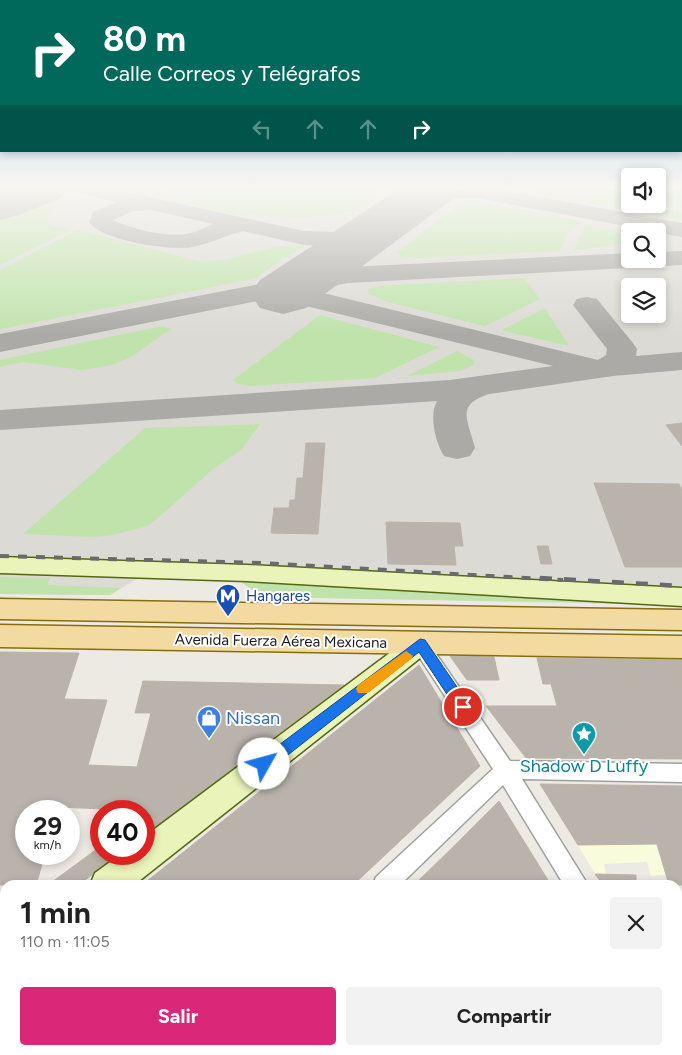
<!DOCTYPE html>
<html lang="es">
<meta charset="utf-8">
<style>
body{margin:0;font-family:Figtree,sans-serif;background:#f2f2f2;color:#222;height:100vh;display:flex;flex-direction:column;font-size:19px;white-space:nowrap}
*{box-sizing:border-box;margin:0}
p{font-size:16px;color:#767676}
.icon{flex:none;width:28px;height:28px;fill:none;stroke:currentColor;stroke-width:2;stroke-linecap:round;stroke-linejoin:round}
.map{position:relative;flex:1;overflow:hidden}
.drawer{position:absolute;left:0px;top:880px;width:682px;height:175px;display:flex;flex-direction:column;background:#fff;border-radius:15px 15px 0 0;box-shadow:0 2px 8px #0003}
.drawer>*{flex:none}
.guide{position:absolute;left:0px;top:0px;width:682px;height:152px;box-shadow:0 2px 8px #0003;background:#00695c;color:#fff;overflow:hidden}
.fabs{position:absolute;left:621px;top:168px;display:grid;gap:10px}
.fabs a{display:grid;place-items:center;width:45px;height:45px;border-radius:5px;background:#fff;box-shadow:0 2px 8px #0003;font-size:25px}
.speed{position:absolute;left:15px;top:800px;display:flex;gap:10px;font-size:25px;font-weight:700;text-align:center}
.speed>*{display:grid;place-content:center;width:65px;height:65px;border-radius:50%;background:#fff;box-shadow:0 2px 8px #0003;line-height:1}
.speed small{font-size:12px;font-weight:400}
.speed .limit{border:8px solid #d22;background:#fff;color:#111}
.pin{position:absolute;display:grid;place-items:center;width:42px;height:42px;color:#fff;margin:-21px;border:2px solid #fff;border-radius:50%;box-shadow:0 1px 5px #0007}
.me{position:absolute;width:55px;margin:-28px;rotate:52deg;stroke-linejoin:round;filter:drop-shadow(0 0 4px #0008)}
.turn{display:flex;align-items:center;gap:18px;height:105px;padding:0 20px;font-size:22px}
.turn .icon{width:65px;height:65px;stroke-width:2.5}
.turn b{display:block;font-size:35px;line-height:42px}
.lanes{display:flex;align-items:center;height:48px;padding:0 20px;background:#0003;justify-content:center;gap:25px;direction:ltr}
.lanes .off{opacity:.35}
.round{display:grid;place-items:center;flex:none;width:52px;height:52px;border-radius:5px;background:#f2f2f2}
.summary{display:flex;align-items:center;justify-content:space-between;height:85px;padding:0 20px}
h1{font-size:30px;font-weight:700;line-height:38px}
.button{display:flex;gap:10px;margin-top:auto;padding:10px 20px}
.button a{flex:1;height:58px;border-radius:5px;background:#db2777;color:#fff;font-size:20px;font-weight:700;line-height:58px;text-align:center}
.button a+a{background:#f2f2f2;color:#222}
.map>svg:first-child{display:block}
</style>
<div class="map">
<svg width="682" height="1055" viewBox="0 0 682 1055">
<rect width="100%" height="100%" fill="#edeae3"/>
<path fill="#f8fcdc" d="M 656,844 L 666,875 L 651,876 L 647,862 L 604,864 L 606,874 L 595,874 L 578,845 Z"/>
<path fill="#dbdad4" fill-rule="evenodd" d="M 0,187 L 630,187 L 630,204 L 658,204 L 658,187 L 682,187 L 682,605 L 262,597 L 237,579 L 139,578 L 110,595 L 0,594 ZM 630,231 L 658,231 L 658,259 L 630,259 ZM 630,286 L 658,286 L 658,314 L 630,314 Z"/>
<g fill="#c0e3ac">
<path d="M 118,187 L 167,187 L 146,195 L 116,189 Z"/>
<path d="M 175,187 L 372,187 L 373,192 L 380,193 C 374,198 368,203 361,207 C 338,221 274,217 248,214 L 243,216 L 152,196 Z"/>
<path d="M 529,187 L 630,187 L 630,204 L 632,204 L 617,208 L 557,197 Z"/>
<path d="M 658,187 L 682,187 L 682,207 L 658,203 Z"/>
<path d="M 55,197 L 59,201 L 49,214 L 48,222 L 51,225 L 71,230 L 0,265 L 0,219 Z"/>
<path d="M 465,200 L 581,221 L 566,235 L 560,251 L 418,258 L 400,256 L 398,252 Z"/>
<path d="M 648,207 L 682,211 L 682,220 L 630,211 Z"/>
<path d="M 586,225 L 630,236 L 630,243 L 574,250 Z"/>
<path d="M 78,230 L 198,261 C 234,263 270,242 304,246 L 253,279 L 0,329 L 0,270 Z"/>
<path d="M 524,278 L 540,299 L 485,326 L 388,302 L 369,294 L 367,290 L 380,286 Z"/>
<path d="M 545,308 L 569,346 L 501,330 Z"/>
<path d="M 320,315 L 439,347 L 375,378 L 249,386 L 238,384 L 233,380 Z"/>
<path d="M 162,326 L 171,329 L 131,357 L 112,365 L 82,370 L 23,362 L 0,367 L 0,360 Z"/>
<path d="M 457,351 L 474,360 L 474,365 L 460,371 L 407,376 Z"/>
<path d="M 260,424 L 241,450 L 213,469 L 158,518 L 147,526 L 114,535 L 94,537 L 23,534 L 145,428 Z"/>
<path d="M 144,571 L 682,604 L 262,597 L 237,579 L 139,578 Z"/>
<path d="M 0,577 L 50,578 L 47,585 L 121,588 L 110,595 L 0,594 Z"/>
</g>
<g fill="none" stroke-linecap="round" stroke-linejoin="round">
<g fill="#acaaa6" fill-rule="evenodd">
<path d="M 30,187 L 59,187 L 56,191 L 14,207 L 0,207 L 0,197 Z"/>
<path d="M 67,187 L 104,187 L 304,231 L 339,232 L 378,220 L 386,222 L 389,227 L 386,232 L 341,246 L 304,245 L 243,231 C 226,235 210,244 192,247 C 170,251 102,241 89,222 L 93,212 L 117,202 L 70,191 ZM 151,210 L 213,224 C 206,227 198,231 191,233 C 168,238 134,230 113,220 L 133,211 Z"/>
<path d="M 437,187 L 484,187 L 682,223 L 682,237 L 478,198 L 445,198 L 412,209 L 404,208 L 401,203 C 408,193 425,190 437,187 Z"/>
<path d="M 682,251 L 682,265 L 348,283 L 311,290 L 598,360 L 606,355 L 607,349 L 573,305 L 577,299 L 587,297 L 597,299 L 633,343 L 637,349 L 636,356 L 682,352 L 682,370 L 613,376 L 489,394 C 455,405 468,420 475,448 L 470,456 L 457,459 L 444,456 C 435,442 429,415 437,401 L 0,430 L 0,410 L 450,380 L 553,366 L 273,298 L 0,352 L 0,334 L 348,267 L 630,253 L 630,259 L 658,259 L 658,252 Z"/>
</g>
<g fill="#acaaa6" fill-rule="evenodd">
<path d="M 0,187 L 68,187 L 61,198 L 19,215 L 0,220 Z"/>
<path d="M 402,187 L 461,187 L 454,198 L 306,308 L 283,314 L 260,308 L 250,294 L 260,280 Z"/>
</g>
</g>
<g fill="#b9b3ac" stroke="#bdb3a6">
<path d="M 682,423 L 682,446 L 666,425 Z"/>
<path d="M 306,443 L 325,443 L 318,534 L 271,533 L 274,508 L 289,508 L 290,500 L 295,500 L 297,478 L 303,478 Z"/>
<path d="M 594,483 L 679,484 L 682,490 L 682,567 L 625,567 Z"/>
<path d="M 386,522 L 460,523 L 463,546 L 454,546 L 456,565 L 388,564 Z"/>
<path d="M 537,546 L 548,546 L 552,564 L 541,564 Z"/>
<path d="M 0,652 L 79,653 L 64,699 L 107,700 L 88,765 L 137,767 L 151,713 L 135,713 L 143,681 L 344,685 L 144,835 L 144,811 L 60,807 L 59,811 L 26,811 L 26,854 L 45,854 L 36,885 L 0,885 Z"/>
<path d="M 450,656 L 494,657 L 499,680 L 467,680 Z"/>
<path d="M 537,658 L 682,660 L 682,759 L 526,758 L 486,706 L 557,706 L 551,684 L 543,684 Z"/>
<path d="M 419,665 L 480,766 L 353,885 L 142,885 Z"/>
<path d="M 540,784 L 682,786 L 682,885 L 669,885 L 657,844 L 578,845 Z"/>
<path d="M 499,801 L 551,885 L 414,885 L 454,846 Z"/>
<path d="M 101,846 L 101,854 L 118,854 L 79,885 L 48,885 Z"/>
<path d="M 595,874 L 636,875 L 636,885 L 603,885 Z"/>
</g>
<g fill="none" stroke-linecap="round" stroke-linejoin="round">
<defs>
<g id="street">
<path d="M 420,637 L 426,639 L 510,761 L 682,764 L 682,782 L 522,779 L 588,885 L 564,885 L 503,785 L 400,885 L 373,885 L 376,877 L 493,769 L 414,649 L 411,644 L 414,639 Z"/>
<rect x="678" y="936" width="4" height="24"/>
<path d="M 678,1036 L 682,1038 L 682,1055 L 667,1055 L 665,1050 L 678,1050 Z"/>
<path d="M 83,1050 L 111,1050 L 113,1055 L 85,1055 Z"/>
<path d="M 195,1050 L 224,1050 L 222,1055 L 193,1055 Z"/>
<path d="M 520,1050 L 548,1050 L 546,1055 L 518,1055 Z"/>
</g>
<g id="secondary">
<path d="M 0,557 L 247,565 L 682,588 L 682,606 L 247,581 L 0,573 Z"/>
<path d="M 420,634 L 429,637 L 433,644 L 429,651 L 134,885 L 90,885 L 95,873 L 121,854 L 144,854 L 144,837 L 411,637 Z"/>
<path d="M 5,947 L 5,985 L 0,987 L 0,949 Z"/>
</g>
<g id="primary">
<path d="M 0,599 L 682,610 L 682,630 L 0,619 Z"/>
<path d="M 0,625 L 682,636 L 682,658 L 0,647 Z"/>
</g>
</defs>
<use href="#street" stroke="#a0a0a0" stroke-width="3"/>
<use href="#secondary" stroke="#53680e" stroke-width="3"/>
<use href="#primary" stroke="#876e0d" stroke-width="3"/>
<use href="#street" fill="#fff" fill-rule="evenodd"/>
<use href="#secondary" fill="#e9f3ba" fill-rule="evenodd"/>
<use href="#primary" fill="#f3daa1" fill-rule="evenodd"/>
<path stroke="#6a6a6a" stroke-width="4" stroke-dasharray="9 9" stroke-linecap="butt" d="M 0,556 L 260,563 L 563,580"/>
<path stroke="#6a6a6a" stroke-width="4.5" stroke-dasharray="12 12" stroke-linecap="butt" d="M 540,578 L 682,586"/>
</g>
<linearGradient id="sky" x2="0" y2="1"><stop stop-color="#8dbbe1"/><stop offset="0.56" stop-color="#f7f6f2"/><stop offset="1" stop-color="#f7f6f2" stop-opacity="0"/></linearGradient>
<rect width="682" height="334" fill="url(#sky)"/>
<path fill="#1a73e8" stroke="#114b97" d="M 420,639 L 425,640 L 468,703 L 470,707 L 468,711 L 458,711 L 419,652 L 270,769 L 264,771 L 259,769 L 257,764 L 259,760 Z"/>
<path fill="#f59e0b" d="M 406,651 L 413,656 L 411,659 L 368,693 L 358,693 L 356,689 L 358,685 Z"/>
<defs>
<symbol id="metro-pin" viewBox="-11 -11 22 30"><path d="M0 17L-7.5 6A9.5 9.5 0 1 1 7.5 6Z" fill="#1a4fb4" stroke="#fff"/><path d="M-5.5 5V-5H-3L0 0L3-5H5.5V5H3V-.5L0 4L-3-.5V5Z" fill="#fff"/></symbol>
<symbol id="shop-pin" viewBox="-11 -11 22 30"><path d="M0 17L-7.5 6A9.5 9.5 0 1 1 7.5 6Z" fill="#3f7fe0" stroke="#fff"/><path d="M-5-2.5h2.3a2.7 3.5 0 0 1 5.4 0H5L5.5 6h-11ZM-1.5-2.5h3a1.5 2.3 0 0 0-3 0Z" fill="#fff"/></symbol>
<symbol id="sight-pin" viewBox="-11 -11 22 30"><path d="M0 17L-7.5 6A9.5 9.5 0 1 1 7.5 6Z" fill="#0f9aa8" stroke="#fff"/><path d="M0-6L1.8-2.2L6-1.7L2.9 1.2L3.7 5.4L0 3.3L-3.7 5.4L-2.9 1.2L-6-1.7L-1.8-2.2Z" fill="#fff"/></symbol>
</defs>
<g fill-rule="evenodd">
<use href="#metro-pin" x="214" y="582" width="28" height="38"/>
<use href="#shop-pin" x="195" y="704" width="28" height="38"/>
<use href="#sight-pin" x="570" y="720" width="28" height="38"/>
</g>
<g text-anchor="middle" stroke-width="4" stroke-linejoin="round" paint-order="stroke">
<g font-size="15" fill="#164399" stroke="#fff" text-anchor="start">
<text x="246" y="601">Hangares</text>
</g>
<g font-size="15" fill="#1c1c1c" stroke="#fff">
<text transform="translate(281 641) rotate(1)" y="5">Avenida Fuerza Aérea Mexicana</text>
</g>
<g font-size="18" fill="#366cbe" stroke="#fff" text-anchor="start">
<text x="226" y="724">Nissan</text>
</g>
<g font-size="18" fill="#0d838f" stroke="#fff">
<text x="584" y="772">Shadow D Luffy</text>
</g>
</g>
</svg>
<div class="fabs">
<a><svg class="icon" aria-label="sound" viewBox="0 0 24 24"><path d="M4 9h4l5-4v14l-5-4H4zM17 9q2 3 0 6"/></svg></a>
<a><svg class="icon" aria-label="search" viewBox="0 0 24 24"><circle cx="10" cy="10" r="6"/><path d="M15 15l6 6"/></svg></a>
<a><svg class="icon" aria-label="layers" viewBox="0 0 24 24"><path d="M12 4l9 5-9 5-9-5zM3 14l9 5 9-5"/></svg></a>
</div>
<div class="speed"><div>29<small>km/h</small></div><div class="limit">40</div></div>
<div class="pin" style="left:463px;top:707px;background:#d93025"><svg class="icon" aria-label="arrive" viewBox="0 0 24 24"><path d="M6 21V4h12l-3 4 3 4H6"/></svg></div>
<svg class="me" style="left:264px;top:764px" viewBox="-20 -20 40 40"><circle r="19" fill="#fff"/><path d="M0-13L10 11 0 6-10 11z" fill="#1a73e8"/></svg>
<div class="guide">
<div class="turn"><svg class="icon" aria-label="right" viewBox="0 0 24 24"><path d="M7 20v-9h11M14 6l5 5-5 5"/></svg><div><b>80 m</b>Calle Correos y Telégrafos</div></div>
<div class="lanes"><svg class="icon off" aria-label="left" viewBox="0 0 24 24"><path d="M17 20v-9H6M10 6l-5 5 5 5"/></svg><svg class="icon off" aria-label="ahead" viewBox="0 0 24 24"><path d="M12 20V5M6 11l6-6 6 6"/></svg><svg class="icon off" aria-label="ahead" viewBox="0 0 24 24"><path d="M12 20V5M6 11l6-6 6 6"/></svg><svg class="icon" aria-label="right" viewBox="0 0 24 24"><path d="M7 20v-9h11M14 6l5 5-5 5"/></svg></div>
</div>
<section class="drawer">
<div class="summary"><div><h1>1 min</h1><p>110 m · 11:05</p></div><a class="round"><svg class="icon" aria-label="close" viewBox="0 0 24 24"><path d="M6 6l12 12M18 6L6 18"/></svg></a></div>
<div class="button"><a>Salir</a><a>Compartir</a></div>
</section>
</div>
